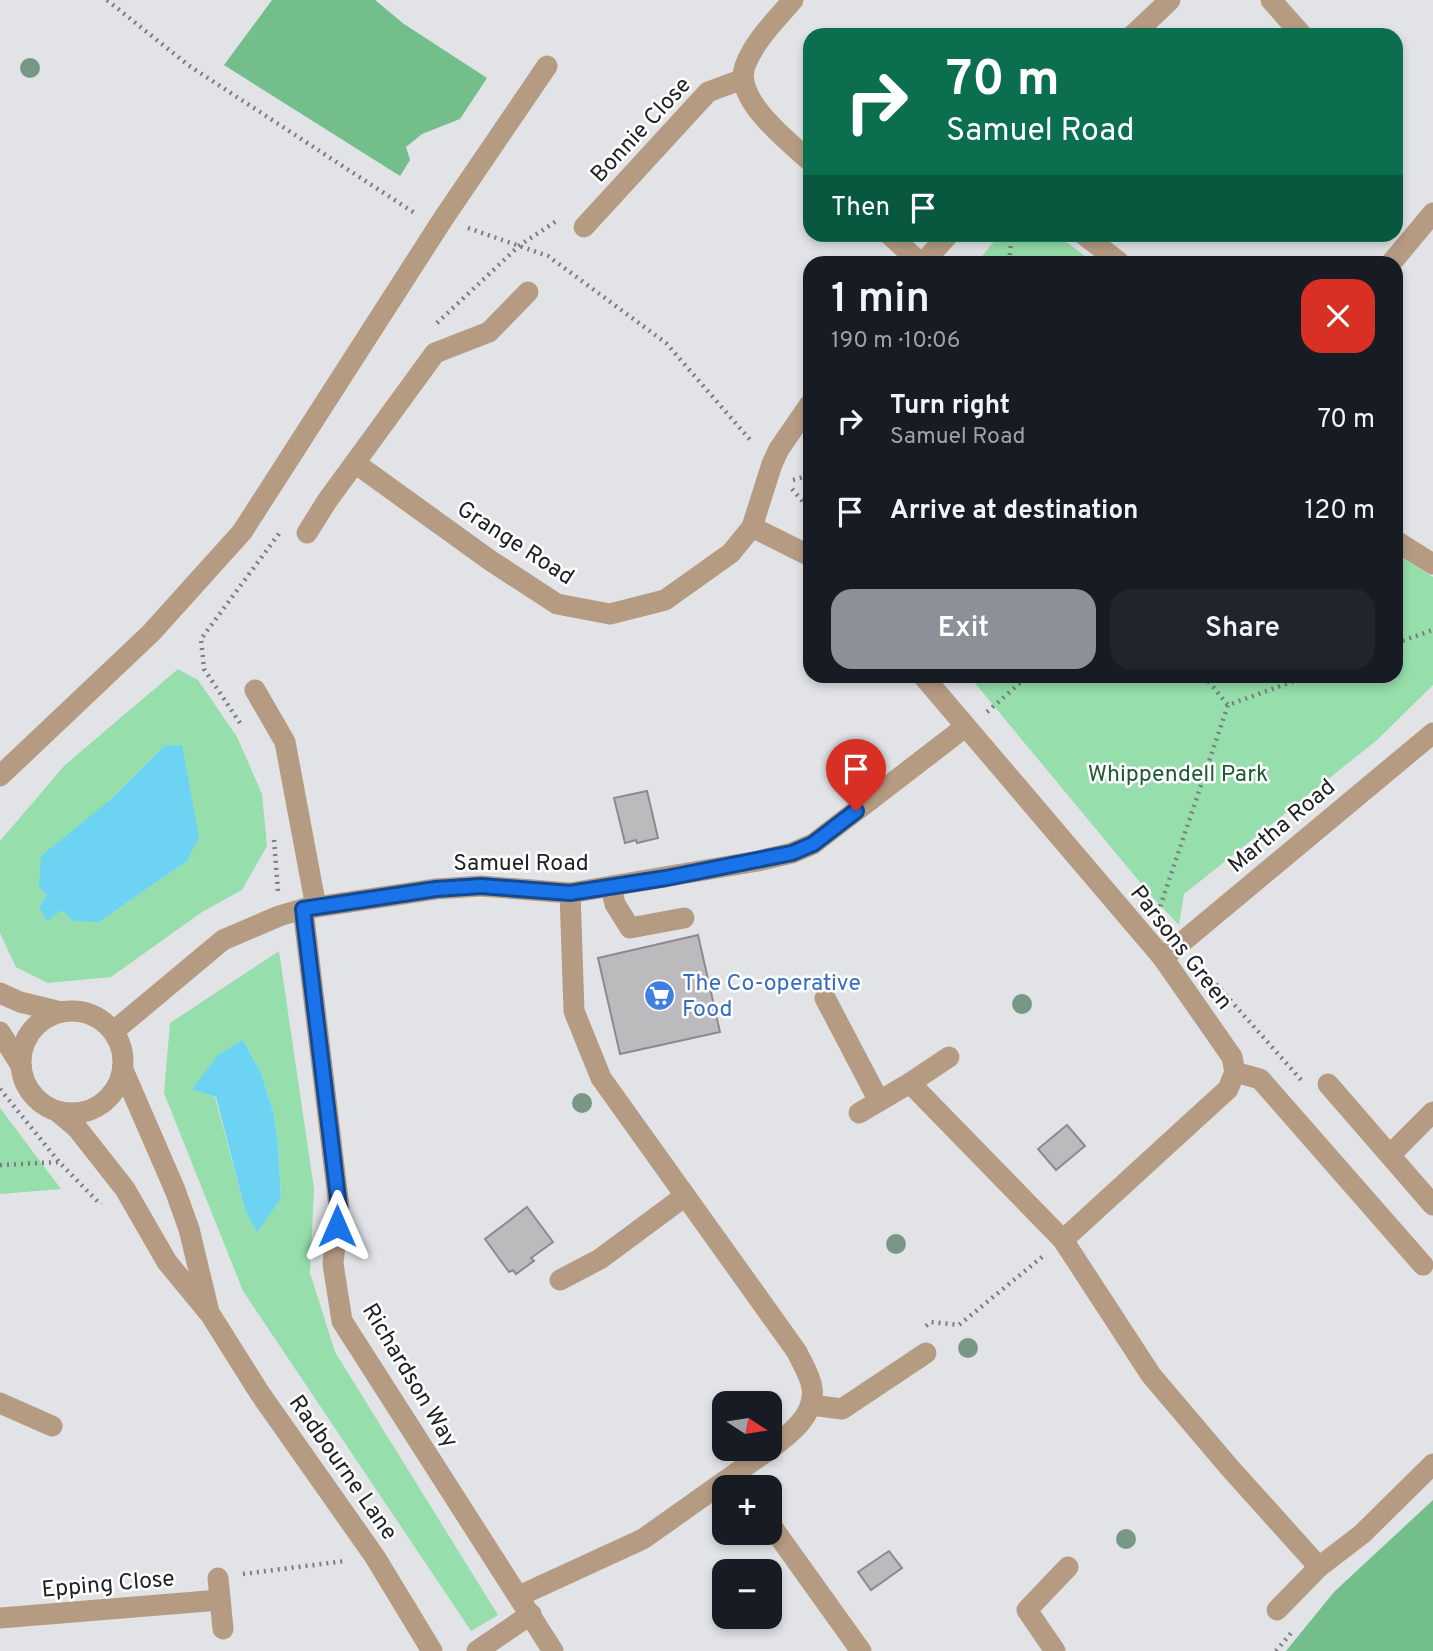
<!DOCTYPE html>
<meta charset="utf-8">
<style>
body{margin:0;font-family:Overpass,sans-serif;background:#20242c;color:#f1f3f6;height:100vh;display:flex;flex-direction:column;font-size:26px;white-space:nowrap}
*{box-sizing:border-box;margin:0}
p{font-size:23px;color:#9ea1a6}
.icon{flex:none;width:38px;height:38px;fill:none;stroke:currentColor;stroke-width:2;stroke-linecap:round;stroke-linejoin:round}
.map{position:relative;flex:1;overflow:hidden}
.drawer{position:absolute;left:803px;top:256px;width:600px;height:427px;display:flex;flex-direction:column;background:#171b24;border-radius:21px;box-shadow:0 4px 10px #0003}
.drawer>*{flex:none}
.guide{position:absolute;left:803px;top:28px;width:600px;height:214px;border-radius:21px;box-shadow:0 4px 10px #0003;background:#0b6e4f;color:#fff;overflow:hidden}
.needle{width:46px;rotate:102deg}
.controls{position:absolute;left:712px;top:1391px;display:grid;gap:14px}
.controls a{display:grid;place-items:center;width:70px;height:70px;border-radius:14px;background:#171b24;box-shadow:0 4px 10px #0003;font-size:35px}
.pin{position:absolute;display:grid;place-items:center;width:60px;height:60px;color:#fff;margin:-72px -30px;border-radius:50% 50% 50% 0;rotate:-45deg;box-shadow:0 0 7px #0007}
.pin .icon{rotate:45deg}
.me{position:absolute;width:77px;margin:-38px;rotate:0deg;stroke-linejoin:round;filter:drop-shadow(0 0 5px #0008)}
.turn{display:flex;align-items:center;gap:24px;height:147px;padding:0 28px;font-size:32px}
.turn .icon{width:91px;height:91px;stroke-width:2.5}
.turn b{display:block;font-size:49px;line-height:60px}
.then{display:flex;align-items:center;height:66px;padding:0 28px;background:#0003;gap:14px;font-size:26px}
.round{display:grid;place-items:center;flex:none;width:74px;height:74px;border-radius:21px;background:#20242c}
.head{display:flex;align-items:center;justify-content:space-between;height:119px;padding:0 28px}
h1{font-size:42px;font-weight:600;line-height:52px}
.action{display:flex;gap:14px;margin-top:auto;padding:14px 28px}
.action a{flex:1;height:80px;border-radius:21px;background:#8c9099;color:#fff;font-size:28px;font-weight:600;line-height:80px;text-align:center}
.action a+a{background:#20242c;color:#f1f3f6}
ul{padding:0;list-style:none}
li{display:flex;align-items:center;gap:21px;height:91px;padding:0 28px}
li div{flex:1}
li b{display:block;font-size:26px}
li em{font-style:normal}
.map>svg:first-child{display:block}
</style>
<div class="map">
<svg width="1433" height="1651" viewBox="0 0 1433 1651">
<rect width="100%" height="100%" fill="#e1e3e6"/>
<g fill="#96deac" fill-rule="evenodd">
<path d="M 992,234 L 1057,235 L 1093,262 L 977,262 L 993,243 Z"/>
<path d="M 1397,554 L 1433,577 L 1433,685 L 1377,740 L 1184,894 L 1179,925 L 1154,899 L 969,676 L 1396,676 Z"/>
<path d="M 178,669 L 198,680 L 237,737 L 262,794 L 267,846 L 242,890 L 202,912 L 111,977 L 48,983 L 16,967 L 0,933 L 0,841 L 65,765 ZM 164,746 L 187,861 L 99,922 L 62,910 L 39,907 L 109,801 Z"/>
<path d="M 279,951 L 314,1189 L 310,1273 L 335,1352 L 498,1615 L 471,1631 L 243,1291 L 164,1093 L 170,1023 ZM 243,1040 L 261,1073 L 274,1114 L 278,1145 L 281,1199 L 257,1231 L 245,1210 L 215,1097 L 192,1088 Z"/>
<path d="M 0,1108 L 61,1189 L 0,1194 Z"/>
</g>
<g fill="#73be8b">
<path d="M 272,0 L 375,0 L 404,24 L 487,78 L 460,119 L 422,134 L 406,147 L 410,160 L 400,176 L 224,65 Z"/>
<path d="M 1433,1500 L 1433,1651 L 1286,1651 L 1334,1592 Z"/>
</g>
<g fill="#6cd4f2">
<path d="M 182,745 L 199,837 L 187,861 L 99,922 L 73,921 L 62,910 L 47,921 L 39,907 L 47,895 L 39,887 L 41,856 L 109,801 L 164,746 Z"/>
<path d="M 243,1040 L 261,1073 L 274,1114 L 278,1145 L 281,1199 L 257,1232 L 245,1210 L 216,1097 L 192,1089 L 218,1055 Z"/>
</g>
<g fill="#bdbabd" stroke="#8c8a8d" stroke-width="2">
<path d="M 647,791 L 658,838 L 637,843 L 636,840 L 625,843 L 614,798 Z"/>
<path d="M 698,935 L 720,1032 L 620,1054 L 598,958 Z"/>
<path d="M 1067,1125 L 1085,1146 L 1056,1170 L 1038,1149 Z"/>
<path d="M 527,1207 L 553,1242 L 531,1258 L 534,1261 L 516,1274 L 513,1270 L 509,1272 L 485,1239 Z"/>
<path d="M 889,1551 L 902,1568 L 871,1590 L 858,1572 Z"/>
</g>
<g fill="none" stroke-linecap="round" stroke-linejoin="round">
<g stroke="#7b7d7f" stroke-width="4.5" stroke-dasharray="2 5" stroke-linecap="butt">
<path d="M 107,0 L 188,65 L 416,214"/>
<path d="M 468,228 L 548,256 L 666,343 L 752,442"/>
<path d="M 1009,262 L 1012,234"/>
<path d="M 437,323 L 520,245 L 558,220"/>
<path d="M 793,480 L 810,475"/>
<path d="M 792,489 L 810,510"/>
<path d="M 1396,643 L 1433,630"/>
<path d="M 1204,676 L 1228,705 L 1308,676"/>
<path d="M 987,712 L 1028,676"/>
<path d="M 240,723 L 204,669 L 201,639 L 281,531"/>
<path d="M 274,840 L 278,891"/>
<path d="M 1158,913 L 1228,705"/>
<path d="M 1216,984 L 1303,1082"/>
<path d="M 0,1089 L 59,1162"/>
<path d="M 0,1165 L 59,1162 L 100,1204 L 101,1203"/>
<path d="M 926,1326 L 931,1322 L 959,1325 L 1042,1257"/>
<path d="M 243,1574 L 345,1561"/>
<path d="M 1276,1651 L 1291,1633"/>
</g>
<g stroke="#b59b82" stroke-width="21">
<path d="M 793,0 C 776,20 754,41 745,66 C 733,99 789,142 810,161"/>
<path d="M 1271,0 L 1302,35"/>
<path d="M 1133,35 L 1170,0"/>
<path d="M 584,227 L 708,92 L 743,79"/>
<path d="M 889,234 L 919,262"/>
<path d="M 1083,234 L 1119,262"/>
<path d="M 924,262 L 949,234"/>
<path d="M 1392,262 L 1433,213"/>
<path d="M 355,463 L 491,561 L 557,604 L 610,614 L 665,600 L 731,553 L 752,527 L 772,464 L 779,449 L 810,404"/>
<path d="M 752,527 L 810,556"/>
<path d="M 307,533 L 327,501 L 435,353 L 489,332 L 528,292"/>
<path d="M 1396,541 L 1433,564"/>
<path d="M 923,676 L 1163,958 L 1232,1057 L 1235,1072 L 1228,1089 L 1063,1240"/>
<path d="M 255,690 L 285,742 L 316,907"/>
<path d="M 0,776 L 151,633 L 242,532 L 443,219 L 547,66"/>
<path d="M 611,887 L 615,904 L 630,928 L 684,918"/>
<path d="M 570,893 L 574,1011 L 601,1078 L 797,1352 C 802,1363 811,1377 812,1388 C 816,1415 789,1435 770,1449"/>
<path d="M 303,909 L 339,1207 L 333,1264 L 342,1321 L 553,1651"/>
<path d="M 1163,958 L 1433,733"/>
<path d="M 0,993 L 20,1002 L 61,1012"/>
<path d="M 825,998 L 879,1101"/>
<circle cx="72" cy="1062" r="51"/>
<path d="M 114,1031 L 223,940 L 279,916 L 303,909 L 436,889 L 481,886 L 570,893 L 758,861 L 792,853 L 813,844 L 965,727"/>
<path d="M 0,1032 L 20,1064"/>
<path d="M 123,1070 L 175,1190 L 189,1229 L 208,1308"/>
<path d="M 1235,1072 L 1260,1079 L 1423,1265"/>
<path d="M 910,1083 L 1063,1240 L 1151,1375 L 1229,1467 L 1319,1567"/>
<path d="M 1328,1084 L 1433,1205"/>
<path d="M 58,1112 L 77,1128 L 125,1189 L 167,1262 L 210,1314 L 259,1392 L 375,1557 L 432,1651"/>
<path d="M 859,1113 L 910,1083 L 949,1057"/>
<path d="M 1390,1155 L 1433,1112"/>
<path d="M 560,1280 L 600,1259 L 685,1196"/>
<path d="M 0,1403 L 52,1426"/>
<path d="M 811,1405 L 842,1409 L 926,1353"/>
<path d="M 770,1524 L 861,1651"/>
<path d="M 218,1578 L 223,1629"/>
<path d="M 519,1596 L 643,1539 L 770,1449"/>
<path d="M 1277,1610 L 1319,1567 L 1362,1534 L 1433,1464"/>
<path d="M 0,1618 L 220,1600"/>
<path d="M 477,1651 L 531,1614"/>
<path d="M 1055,1651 L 1027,1610 L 1068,1567"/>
</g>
</g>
<g fill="#789785">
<circle cx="30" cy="68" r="10"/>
<circle cx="1022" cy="1004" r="10"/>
<circle cx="582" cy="1103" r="10"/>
<circle cx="896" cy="1244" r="10"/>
<circle cx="968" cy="1348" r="10"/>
<circle cx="1126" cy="1539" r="10"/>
</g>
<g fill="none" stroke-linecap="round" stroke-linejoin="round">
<defs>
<path id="route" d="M 337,1226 L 339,1207 L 303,909 L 436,889 L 481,886 L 570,893 L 666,878 L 792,853 L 813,844 L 856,811"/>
</defs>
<use href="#route" stroke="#114b97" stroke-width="18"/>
<use href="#route" stroke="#1a73e8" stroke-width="12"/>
</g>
<defs>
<symbol id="supermarket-disc" viewBox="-11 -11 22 22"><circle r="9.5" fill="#3f7fe0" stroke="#fff"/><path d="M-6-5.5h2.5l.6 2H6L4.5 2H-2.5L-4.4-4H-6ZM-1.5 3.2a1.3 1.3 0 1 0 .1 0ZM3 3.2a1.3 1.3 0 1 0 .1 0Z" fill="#fff"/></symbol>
</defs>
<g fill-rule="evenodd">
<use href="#supermarket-disc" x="642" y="978" width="35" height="35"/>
</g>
<g text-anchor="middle" stroke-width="5" stroke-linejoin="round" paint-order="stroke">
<g font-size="23" fill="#212223" stroke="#fff">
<text transform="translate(640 129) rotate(-47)" y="8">Bonnie Close</text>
<text transform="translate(516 542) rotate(33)" y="8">Grange Road</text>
<text transform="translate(1281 825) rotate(-40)" y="8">Martha Road</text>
<text x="521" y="870">Samuel Road</text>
<text transform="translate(1182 947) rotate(52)" y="8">Parsons Green</text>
<text transform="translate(411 1375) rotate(59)" y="8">Richardson Way</text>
<text transform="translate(344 1467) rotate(55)" y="8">Radbourne Lane</text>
<text transform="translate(108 1583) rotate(-5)" y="8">Epping Close</text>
</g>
<g font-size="23" fill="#225836" stroke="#fff">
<text x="1178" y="781">Whippendell Park</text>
</g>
<g font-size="23" fill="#366cbe" stroke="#fff" text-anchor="start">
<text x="682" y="990">The Co-operative<tspan x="682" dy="26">Food</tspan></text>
</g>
</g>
</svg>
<div class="controls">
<a><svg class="needle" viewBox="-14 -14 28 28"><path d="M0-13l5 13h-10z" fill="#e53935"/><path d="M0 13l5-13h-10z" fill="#9ea1a6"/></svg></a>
<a>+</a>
<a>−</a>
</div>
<div class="pin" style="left:856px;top:811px;background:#d93025"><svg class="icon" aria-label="arrive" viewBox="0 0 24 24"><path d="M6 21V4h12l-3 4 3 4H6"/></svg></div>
<svg class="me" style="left:337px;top:1226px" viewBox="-20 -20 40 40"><path d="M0-17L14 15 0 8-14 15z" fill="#1a73e8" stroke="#fff" stroke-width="4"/></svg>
<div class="guide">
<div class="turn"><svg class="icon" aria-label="right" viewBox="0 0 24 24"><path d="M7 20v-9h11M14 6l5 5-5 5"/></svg><div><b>70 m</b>Samuel Road</div></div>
<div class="then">Then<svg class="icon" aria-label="arrive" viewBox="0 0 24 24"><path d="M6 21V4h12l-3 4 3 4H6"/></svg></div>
</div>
<section class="drawer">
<div class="head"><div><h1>1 min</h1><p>190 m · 10:06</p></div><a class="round" style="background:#d93025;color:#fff"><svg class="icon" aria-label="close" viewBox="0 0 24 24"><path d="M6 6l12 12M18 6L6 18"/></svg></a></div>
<ul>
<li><svg class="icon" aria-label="right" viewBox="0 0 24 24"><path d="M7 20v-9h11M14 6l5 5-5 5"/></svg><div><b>Turn right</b><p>Samuel Road</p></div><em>70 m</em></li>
<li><svg class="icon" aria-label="arrive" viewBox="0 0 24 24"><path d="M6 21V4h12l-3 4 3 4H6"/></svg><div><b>Arrive at destination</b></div><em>120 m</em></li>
</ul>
<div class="action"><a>Exit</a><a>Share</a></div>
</section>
</div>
